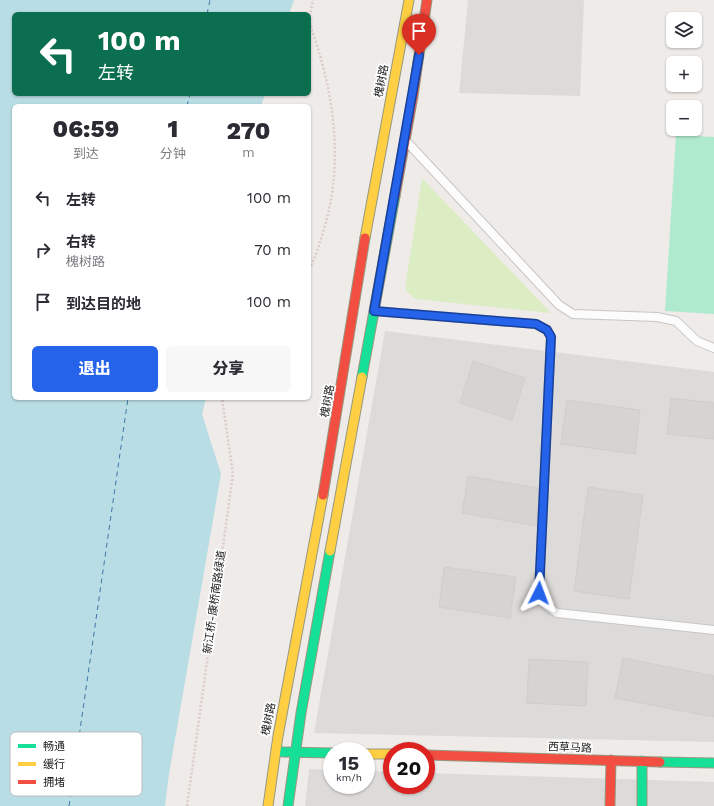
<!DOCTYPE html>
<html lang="zh">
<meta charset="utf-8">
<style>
body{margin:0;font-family:"Work Sans","Noto Sans SC",sans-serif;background:#f7f7f7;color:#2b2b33;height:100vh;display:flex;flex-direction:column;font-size:15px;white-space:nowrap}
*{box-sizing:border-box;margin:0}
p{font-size:13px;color:#7c7c81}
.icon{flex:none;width:22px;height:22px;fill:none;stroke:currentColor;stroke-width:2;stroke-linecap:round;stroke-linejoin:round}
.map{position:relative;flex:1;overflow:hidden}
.side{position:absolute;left:12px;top:104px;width:299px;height:296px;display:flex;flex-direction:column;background:#fff;border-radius:6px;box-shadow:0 1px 3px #0004}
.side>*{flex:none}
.guide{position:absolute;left:12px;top:12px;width:299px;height:84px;border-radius:6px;box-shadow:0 1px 3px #0004;background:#0b6e4f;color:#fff;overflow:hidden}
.buttons{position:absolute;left:666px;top:12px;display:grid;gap:8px}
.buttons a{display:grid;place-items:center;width:36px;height:36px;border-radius:6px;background:#fff;box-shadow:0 1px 3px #0004;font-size:20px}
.speed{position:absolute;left:323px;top:742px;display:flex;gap:8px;font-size:20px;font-weight:700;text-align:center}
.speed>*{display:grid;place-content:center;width:52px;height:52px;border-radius:50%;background:#fff;box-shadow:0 1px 3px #0004;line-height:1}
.speed small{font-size:10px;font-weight:400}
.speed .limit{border:6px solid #d22;background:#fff;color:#111}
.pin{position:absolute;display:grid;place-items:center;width:34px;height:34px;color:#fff;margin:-41px -17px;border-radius:50% 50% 50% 0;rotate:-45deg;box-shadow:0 0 4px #0007}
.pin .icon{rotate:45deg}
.me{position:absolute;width:44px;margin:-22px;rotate:3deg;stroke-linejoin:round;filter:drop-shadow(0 0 3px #0008)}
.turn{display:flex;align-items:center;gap:14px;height:84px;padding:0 20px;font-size:18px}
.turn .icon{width:52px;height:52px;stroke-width:2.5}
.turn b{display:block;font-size:28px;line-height:34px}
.eta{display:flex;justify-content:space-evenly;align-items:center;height:68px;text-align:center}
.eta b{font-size:24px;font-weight:800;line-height:28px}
.primary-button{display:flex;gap:8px;margin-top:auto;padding:8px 20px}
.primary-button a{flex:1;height:46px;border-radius:6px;background:#2563eb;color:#fff;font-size:16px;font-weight:800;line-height:46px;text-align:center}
.primary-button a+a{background:#f7f7f7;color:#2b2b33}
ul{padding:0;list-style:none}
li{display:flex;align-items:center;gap:12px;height:52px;padding:0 20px}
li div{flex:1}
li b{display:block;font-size:15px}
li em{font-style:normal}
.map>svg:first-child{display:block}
</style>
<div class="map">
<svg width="714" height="806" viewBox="0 0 714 806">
<rect width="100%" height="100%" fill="#eeebe8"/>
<g fill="#dddbd9">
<path d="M 468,0 L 584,0 L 580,96 L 459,93 Z"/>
<path d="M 385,331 L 714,372 L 714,742 L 314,733 Z"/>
<path d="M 309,769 L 332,770 L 332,785 L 366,785 L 366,771 L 392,772 L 392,785 L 426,785 L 426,773 L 714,782 L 714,806 L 305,806 Z"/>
</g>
<path fill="#dcedc4" d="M 422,178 L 551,313 L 415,299 L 405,289 Z"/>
<path fill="#afe9ce" d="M 676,135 L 714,137 L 714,314 L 665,311 Z"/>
<path fill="#b9dde4" d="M 0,0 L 294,0 L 289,14 L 14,14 L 14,94 L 265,94 L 261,106 L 14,106 L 14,398 L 206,398 L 202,414 L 221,474 L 169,774 L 165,806 L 0,806 Z"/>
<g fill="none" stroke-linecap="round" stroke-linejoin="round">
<g stroke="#3e78a7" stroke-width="1" stroke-dasharray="5 4" stroke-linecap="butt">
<path d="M 207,14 L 210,0"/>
<path d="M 187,106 L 190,94"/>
<path d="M 69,806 L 128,398"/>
</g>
</g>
<g fill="#d6d3d1" stroke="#d1cdc9">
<path d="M 473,361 L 525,378 L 512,420 L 460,403 Z"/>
<path d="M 671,398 L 714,403 L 714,439 L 667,434 Z"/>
<path d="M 567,400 L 640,410 L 635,454 L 561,444 Z"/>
<path d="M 468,476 L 543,489 L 537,526 L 462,513 Z"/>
<path d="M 588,487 L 643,495 L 629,599 L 574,591 Z"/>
<path d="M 444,567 L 516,577 L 510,618 L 439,607 Z"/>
<path d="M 623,658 L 714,676 L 714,717 L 615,698 Z"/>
<path d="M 529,659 L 588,662 L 586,706 L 527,703 Z"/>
</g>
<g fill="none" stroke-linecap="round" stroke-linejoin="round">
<defs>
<g id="lane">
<path d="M 407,142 L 559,305 L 573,314 L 657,317 L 676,321 L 697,341 L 714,348"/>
<path d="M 374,311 L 536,324 L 547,330 L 551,337 L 539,593 L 547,606 L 557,613 L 714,630"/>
</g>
<g id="fast">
<path d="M 362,377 L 395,196"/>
<path d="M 282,752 L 332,753"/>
<path d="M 642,761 L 642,806"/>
<path d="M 660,762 L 714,763"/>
<path d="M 288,806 L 301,713 L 330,551"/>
</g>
<g id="slow">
<path d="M 365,238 L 409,0"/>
<path d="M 330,551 L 362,377"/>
<path d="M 366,754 L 392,754"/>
<path d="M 268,806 L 278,736 L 323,495"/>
</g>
<g id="jam">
<path d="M 395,196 L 413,96 L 427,0"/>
<path d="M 323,495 L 365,238"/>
<path d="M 426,755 L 660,762"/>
<path d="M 610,806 L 611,760"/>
</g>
</defs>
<use href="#lane" stroke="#c7c6c4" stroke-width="10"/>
<use href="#fast" stroke="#98987f" stroke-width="11"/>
<use href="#slow" stroke="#98987f" stroke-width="11"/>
<use href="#jam" stroke="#98987f" stroke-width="11"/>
<g stroke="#dcccca" stroke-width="2.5" stroke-dasharray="2 2" stroke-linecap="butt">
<path d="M 309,20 L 313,0"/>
<path d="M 309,22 C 334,89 345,163 323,232 C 319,245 316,257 309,269"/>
<path d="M 187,806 L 233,474 L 222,398"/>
</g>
<use href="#lane" stroke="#fcfcfc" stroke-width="8"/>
<use href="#fast" stroke="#16e098" stroke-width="9"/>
<use href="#slow" stroke="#ffcf43" stroke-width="9"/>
<use href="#jam" stroke="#f24e42" stroke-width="9"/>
</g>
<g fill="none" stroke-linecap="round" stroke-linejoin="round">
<defs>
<path id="route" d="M 419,55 L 374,311 L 536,324 L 547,330 L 551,337 L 539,593"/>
</defs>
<use href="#route" stroke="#184099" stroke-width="10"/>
<use href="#route" stroke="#2563eb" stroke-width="7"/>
</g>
<g text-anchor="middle" stroke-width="3.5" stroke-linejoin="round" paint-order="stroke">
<g font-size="11" fill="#202020" stroke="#fff">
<text transform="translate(381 81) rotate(-79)" y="4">槐树路</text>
<text transform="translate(327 401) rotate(-80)" y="4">槐树路</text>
<text transform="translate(214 602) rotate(-82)" y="4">新江桥-康桥南路绿道</text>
<text transform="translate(268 719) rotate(-79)" y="4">槐树路</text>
<text transform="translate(570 747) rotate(2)" y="4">西草马路</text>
</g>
</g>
<rect x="10" y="732" width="132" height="64" rx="6" fill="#fff" stroke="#bcbcbc" stroke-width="1"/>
<rect x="18" y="744" width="18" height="4" fill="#16e098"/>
<rect x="18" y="762" width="18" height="4" fill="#ffcf43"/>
<rect x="18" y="780" width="18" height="4" fill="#f24e42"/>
<g font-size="11" fill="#202020">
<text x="43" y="750">畅通</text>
<text x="43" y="768">缓行</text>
<text x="43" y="786">拥堵</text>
</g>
</svg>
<div class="buttons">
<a><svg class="icon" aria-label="layers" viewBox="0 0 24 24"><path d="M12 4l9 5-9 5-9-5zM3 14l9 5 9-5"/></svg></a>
<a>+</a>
<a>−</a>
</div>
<div class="speed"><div>15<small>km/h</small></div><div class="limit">20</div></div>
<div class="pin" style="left:419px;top:55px;background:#d93025"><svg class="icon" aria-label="arrive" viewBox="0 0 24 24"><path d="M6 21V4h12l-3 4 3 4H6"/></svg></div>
<svg class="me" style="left:539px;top:593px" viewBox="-20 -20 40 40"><path d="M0-17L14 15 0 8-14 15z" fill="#2563eb" stroke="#fff" stroke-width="4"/></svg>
<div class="guide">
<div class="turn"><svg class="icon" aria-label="left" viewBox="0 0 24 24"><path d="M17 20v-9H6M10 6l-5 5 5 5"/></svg><div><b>100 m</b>左转</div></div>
</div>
<section class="side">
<div class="eta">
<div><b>06:59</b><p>到达</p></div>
<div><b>1</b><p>分钟</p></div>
<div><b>270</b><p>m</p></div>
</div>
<ul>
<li><svg class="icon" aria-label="left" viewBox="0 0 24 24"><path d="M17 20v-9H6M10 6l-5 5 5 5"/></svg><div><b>左转</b></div><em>100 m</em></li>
<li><svg class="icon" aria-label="right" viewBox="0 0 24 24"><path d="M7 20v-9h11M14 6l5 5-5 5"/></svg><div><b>右转</b><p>槐树路</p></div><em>70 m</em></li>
<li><svg class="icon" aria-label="arrive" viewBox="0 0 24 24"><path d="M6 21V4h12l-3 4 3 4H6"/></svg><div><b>到达目的地</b></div><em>100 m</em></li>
</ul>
<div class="primary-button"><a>退出</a><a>分享</a></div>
</section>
</div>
